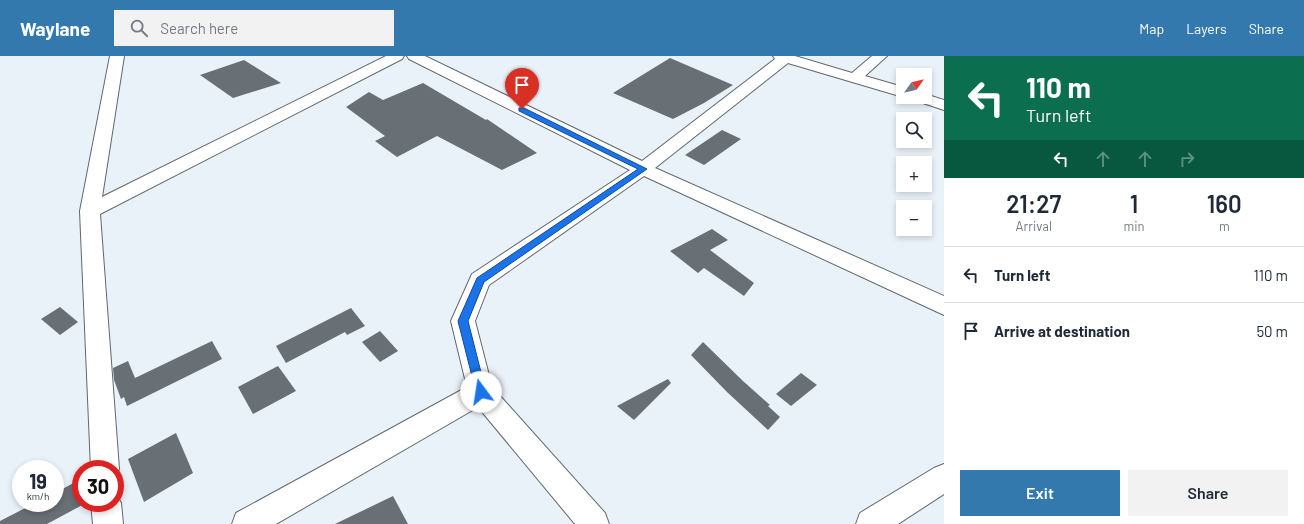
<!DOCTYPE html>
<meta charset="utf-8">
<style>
body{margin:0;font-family:Barlow,sans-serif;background:#f2f2f3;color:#1f2937;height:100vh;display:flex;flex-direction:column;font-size:15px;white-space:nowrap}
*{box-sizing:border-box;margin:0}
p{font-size:13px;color:#747a83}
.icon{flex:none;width:22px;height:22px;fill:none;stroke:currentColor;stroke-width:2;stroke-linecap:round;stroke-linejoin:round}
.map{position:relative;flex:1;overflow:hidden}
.drawer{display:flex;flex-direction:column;background:#fff;width:360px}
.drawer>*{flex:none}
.top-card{background:#0b6e4f;color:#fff;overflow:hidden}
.needle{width:26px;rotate:56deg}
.buttons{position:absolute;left:896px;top:12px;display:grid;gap:8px}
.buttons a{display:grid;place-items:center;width:36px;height:36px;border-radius:0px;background:#fff;box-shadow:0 2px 6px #0003;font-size:20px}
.speed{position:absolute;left:12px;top:404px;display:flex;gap:8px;font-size:20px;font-weight:700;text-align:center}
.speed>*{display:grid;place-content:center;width:52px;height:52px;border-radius:50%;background:#fff;box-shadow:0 2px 6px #0003;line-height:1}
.speed small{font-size:10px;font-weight:400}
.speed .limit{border:6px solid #d22;background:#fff;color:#111}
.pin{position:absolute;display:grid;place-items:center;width:34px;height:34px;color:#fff;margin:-41px -17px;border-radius:50% 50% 50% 0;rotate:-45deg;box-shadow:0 0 4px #0007}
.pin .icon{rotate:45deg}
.me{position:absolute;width:44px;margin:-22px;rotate:346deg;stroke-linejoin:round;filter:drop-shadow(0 0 3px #0008)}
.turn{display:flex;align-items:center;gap:14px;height:84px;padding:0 16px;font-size:18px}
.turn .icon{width:52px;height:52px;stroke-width:2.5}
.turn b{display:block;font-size:28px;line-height:34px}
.lanes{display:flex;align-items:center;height:38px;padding:0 16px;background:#0003;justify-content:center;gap:20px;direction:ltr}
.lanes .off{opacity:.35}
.eta{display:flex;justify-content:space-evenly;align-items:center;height:68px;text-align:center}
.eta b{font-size:24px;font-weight:600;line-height:28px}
.cta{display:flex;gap:8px;margin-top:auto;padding:8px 16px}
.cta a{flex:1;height:46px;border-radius:0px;background:#3479ae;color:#fff;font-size:16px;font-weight:600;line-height:46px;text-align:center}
.cta a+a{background:#f2f2f3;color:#1f2937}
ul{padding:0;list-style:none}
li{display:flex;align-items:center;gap:12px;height:56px;padding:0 16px;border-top:1px solid #e0e1e3}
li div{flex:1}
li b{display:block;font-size:15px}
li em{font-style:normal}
header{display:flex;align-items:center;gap:24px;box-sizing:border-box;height:56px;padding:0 20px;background:#3479ae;color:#fff}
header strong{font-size:19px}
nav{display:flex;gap:22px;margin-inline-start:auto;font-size:14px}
.search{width:280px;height:36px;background:#f2f2f3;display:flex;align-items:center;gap:10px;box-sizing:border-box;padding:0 14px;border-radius:0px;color:#747a83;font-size:15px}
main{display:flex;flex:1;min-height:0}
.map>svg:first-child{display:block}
</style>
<header>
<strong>Waylane</strong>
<div class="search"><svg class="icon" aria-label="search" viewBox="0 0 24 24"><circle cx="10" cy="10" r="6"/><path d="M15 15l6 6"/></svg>Search here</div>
<nav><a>Map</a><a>Layers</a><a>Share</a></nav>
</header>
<main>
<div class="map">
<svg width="944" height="468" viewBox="0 0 944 468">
<rect width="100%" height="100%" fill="#eaf2f9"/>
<g fill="#686f75">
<path d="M 670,2 L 733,29 L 704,47 L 673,63 L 613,37 Z"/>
<path d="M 244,4 L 281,27 L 233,42 L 200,19 Z"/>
<path d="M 423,27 L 486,64 L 487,63 L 537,97 L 502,114 L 437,80 L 397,101 L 375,85 L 385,80 L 346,51 L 369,36 L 383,44 Z"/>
<path d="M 722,74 L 741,83 L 704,109 L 685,99 Z"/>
<path d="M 712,173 L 728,184 L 710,194 L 754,227 L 744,240 L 704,212 L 698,217 L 670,195 Z"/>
<path d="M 60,251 L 78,266 L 60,279 L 41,263 Z"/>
<path d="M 351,252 L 365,270 L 347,279 L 345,276 L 286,307 L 276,290 Z"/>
<path d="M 380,275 L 398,295 L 380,306 L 362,286 Z"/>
<path d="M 212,285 L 222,303 L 127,350 L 124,341 L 121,343 L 114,324 L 113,312 L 128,305 L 135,322 Z"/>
<path d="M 703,286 L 743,325 L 770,349 L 768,350 L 780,361 L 768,374 L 727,336 L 691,299 Z"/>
<path d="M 278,310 L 296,335 L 253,358 L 238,331 Z"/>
<path d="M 801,317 L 817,329 L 791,350 L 776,338 Z"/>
<path d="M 668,323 L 671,327 L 634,364 L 617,350 Z"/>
<path d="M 176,377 L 193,417 L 144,446 L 128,403 Z"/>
<path d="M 81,423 L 81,447 L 86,447 L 47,468 L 0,468 L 0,465 L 35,447 L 55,447 L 55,437 Z"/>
<path d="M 393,440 L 408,468 L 335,468 Z"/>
</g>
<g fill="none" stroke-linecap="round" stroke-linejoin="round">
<defs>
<g id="minor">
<path d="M 110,0 L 124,0 L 102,141 L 386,0 L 404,0 L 402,3 L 100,158 L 119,413 L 115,422 L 115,413 L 91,413 L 80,155 Z"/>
<path d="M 407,0 L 425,0 L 642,105 L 775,3 L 773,0 L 795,0 L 852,17 L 872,0 L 887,0 L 865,20 L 903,31 L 903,41 L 788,7 L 655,112 L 944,240 L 944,259 L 644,120 L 489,229 L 475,265 L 492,331 L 605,457 L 609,468 L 575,468 L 478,351 L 276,468 L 232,468 L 236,457 L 467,331 L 451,265 L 472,218 L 630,114 L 409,3 Z"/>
<path d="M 925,38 L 944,44 L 944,54 L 914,44 L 911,41 L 925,41 Z"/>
<path d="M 944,408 L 944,438 L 898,468 L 856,468 L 860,457 L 934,412 Z"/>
<path d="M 115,436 L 121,447 L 123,468 L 93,468 L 91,447 L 115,447 Z"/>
</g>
</defs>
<use href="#minor" stroke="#61686e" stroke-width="2"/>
<use href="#minor" fill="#fff" fill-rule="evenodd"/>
</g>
<path fill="#1a73e8" stroke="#114b97" d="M 519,52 L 524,52 L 647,113 L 484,226 L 468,265 L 486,336 L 485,339 L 481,340 L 477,339 L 476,336 L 458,265 L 477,222 L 638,113 L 519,55 Z"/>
</svg>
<div class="buttons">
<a><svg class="needle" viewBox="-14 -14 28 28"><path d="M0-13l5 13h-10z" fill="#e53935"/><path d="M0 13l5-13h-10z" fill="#747a83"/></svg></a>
<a><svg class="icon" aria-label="search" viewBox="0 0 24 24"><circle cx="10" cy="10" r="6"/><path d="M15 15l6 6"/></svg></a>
<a>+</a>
<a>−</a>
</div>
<div class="speed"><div>19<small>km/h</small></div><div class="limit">30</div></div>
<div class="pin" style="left:522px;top:53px;background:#d93025"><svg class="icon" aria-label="arrive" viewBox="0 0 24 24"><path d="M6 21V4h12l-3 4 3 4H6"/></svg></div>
<svg class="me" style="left:481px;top:336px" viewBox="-20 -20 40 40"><circle r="19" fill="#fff"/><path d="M0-13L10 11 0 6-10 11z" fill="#1a73e8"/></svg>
</div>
<section class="drawer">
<div class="top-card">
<div class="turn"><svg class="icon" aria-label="left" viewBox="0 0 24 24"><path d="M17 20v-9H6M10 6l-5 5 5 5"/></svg><div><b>110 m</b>Turn left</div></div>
<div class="lanes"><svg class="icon" aria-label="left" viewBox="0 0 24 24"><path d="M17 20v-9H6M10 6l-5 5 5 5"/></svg><svg class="icon off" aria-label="ahead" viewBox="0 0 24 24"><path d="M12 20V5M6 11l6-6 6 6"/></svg><svg class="icon off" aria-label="ahead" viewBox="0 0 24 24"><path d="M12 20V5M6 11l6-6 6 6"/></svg><svg class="icon off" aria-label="right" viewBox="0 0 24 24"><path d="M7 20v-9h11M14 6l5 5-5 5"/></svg></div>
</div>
<div class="eta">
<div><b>21:27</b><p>Arrival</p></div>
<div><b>1</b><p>min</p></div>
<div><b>160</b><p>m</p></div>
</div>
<ul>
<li><svg class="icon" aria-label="left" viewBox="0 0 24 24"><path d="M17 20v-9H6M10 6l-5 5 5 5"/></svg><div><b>Turn left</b></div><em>110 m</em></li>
<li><svg class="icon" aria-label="arrive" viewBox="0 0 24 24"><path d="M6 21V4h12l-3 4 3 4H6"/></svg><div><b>Arrive at destination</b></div><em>50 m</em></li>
</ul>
<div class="cta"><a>Exit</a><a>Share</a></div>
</section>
</main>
